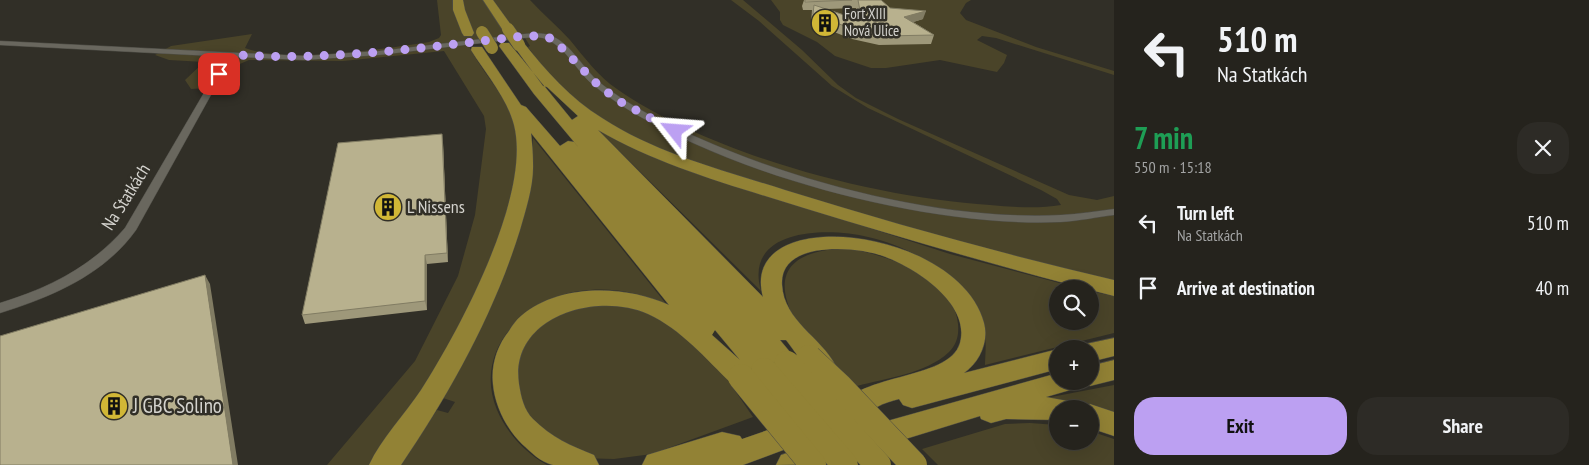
<!DOCTYPE html>
<meta charset="utf-8">
<style>
body{margin:0;font-family:"PT Sans Narrow",sans-serif;background:#2d2b26;color:#f1f3f6;height:100vh;display:flex;flex-direction:column;font-size:19px;white-space:nowrap}
*{box-sizing:border-box;margin:0}
p{font-size:16px;color:#a3a4a4}
.icon{flex:none;width:28px;height:28px;fill:none;stroke:currentColor;stroke-width:2;stroke-linecap:round;stroke-linejoin:round}
.map{position:relative;flex:1;overflow:hidden}
.details{display:flex;flex-direction:column;background:#25231d;width:475px}
.details>*{flex:none}
.guide{background:#25231d;color:#f1f3f6;overflow:hidden}
.tools{position:absolute;left:1049px;top:280px;display:grid;gap:10px}
.tools a{display:grid;place-items:center;width:50px;height:50px;border-radius:50%;background:#25231d;box-shadow:0 5px 20px #0002,0 0 0 1px #42403b;font-size:25px}
.pin{position:absolute;display:grid;place-items:center;width:42px;height:42px;color:#fff;margin:-21px;border-radius:10px;box-shadow:0 2px 8px #0006}
.me{position:absolute;width:55px;margin:-28px;rotate:298deg;stroke-linejoin:round;filter:drop-shadow(0 0 4px #0008)}
.turn{display:flex;align-items:center;gap:18px;height:105px;padding:0 20px;font-size:22px}
.turn .icon{width:65px;height:65px;stroke-width:2.5}
.turn b{display:block;font-size:35px;line-height:42px}
.round{display:grid;place-items:center;flex:none;width:52px;height:52px;border-radius:20px;background:#2d2b26}
.overview{display:flex;align-items:center;justify-content:space-between;height:85px;padding:0 20px}
h1{font-size:30px;font-weight:700;line-height:38px;color:#1e9e55}
.button{display:flex;gap:10px;margin-top:auto;padding:10px 20px}
.button a{flex:1;height:58px;border-radius:20px;background:#bca0f2;color:#111;font-size:20px;font-weight:700;line-height:58px;text-align:center}
.button a+a{background:#2d2b26;color:#f1f3f6}
ul{padding:0;list-style:none}
li{display:flex;align-items:center;gap:15px;height:65px;padding:0 20px}
li div{flex:1}
li b{display:block;font-size:19px}
li em{font-style:normal}
main{display:flex;flex:1;min-height:0}
.map>svg:first-child{display:block}
</style>
<main>
<div class="map">
<svg width="1114" height="465" viewBox="0 0 1114 465">
<rect width="100%" height="100%" fill="#312f27"/>
<g fill="#4a4429">
<path d="M 437,0 L 530,0 C 543,14 557,26 570,40 C 584,57 599,77 617,89 C 712,155 875,198 990,205 C 1013,207 1038,209 1061,205 L 1057,199 L 1041,190 L 868,108 L 832,86 L 759,21 L 731,0 L 743,0 L 802,50 L 838,85 L 856,98 L 898,119 L 1069,195 L 1097,200 L 1114,196 L 1114,283 C 1012,257 912,228 811,199 C 736,176 656,157 589,113 C 565,97 544,71 528,47 L 530,46 L 525,38 L 468,44 C 485,79 512,99 520,140 C 521,150 516,164 515,174 C 497,277 432,381 372,465 L 327,465 L 415,361 L 458,276 L 475,215 L 486,129 L 484,116 L 444,51 L 343,61 L 249,60 L 233,67 L 222,87 L 191,89 L 185,80 L 204,62 L 169,60 L 155,55 L 171,46 L 252,34 L 245,48 C 288,64 382,49 429,42 L 439,38 L 441,35 Z"/>
<path d="M 771,0 L 971,0 L 966,3 L 960,13 L 966,20 L 1036,47 L 1114,71 L 1114,75 L 996,38 L 982,36 L 977,40 L 1007,55 L 1004,63 L 997,72 L 940,60 L 886,68 L 871,68 L 835,56 L 817,42 L 783,25 L 780,20 L 780,12 Z"/>
<path d="M 599,131 L 628,145 L 752,190 L 950,254 L 1082,289 L 1058,289 L 1058,321 L 1090,321 L 1090,291 L 1114,296 L 1114,333 L 985,365 C 985,356 987,342 984,334 C 981,326 944,274 937,269 C 918,254 892,242 868,237 C 827,227 743,228 761,291 Z"/>
<path d="M 533,138 L 667,305 C 642,294 617,288 590,290 C 530,293 471,347 497,410 C 507,433 524,452 547,465 L 399,465 L 437,410 L 448,413 L 455,402 L 443,398 L 532,165 Z"/>
<path d="M 845,248 C 883,253 955,278 958,324 C 959,335 957,344 949,352 C 926,374 886,378 857,386 C 841,371 810,346 799,329 C 793,321 790,311 787,301 C 775,259 812,250 845,248 Z"/>
<path d="M 585,303 L 644,308 L 710,354 L 753,417 L 652,454 L 614,459 L 579,458 L 518,413 L 516,350 L 536,325 Z"/>
<path d="M 1114,385 L 1114,417 L 1086,406 L 1046,398 Z"/>
<path d="M 1030,423 L 1057,425 L 1058,441 L 1090,441 L 1090,431 L 1114,439 L 1114,465 L 938,465 L 922,449 L 1005,424 Z"/>
</g>
<g fill="none" stroke-linecap="round" stroke-linejoin="round">
<defs>
<path id="minor" d="M 524,34 C 534,33 544,32 554,37 C 571,45 584,69 599,82 C 629,106 666,124 701,139 C 805,185 947,221 1061,215 C 1079,214 1097,211 1114,209 L 1114,215 C 1097,217 1079,221 1061,222 C 948,227 796,190 693,143 C 658,127 622,109 592,84 C 577,71 567,50 550,41 C 542,36 533,37 524,38 L 379,55 L 304,60 L 239,57 L 222,75 L 136,230 C 104,275 51,297 0,313 L 0,303 C 49,288 91,267 125,228 L 215,74 L 231,57 L 0,45 L 0,41 L 304,56 L 379,51 Z"/>
<g id="motorway">
<path d="M 453,0 L 463,0 L 465,10 L 474,33 L 472,36 L 464,36 L 462,33 L 453,10 Z"/>
<path d="M 483,0 L 493,0 L 514,29 L 512,32 L 504,32 Z"/>
<path d="M 519,41 L 523,42 C 546,71 571,99 602,118 C 657,154 723,170 785,190 C 894,224 1003,254 1114,280 L 1114,296 C 1011,270 906,239 804,208 C 734,186 662,167 598,130 L 763,297 C 737,201 959,227 984,323 C 989,341 980,362 964,373 L 1058,349 L 1058,369 L 912,408 L 903,405 L 899,399 C 892,401 884,403 877,407 C 862,415 855,430 836,423 L 832,415 C 854,371 949,382 960,343 C 971,303 914,267 883,256 C 856,246 779,240 782,285 C 784,321 821,337 836,366 L 832,373 C 811,380 798,355 786,340 L 780,340 L 800,364 L 796,371 L 787,374 L 775,368 L 777,371 L 773,378 L 764,381 L 754,377 L 750,384 L 741,387 L 732,384 C 706,359 681,329 648,314 C 596,291 509,317 519,384 C 521,397 524,410 533,419 C 551,437 571,446 594,455 L 599,465 C 584,465 567,465 553,465 C 540,462 531,452 522,444 C 506,428 495,406 493,384 C 491,365 497,346 509,331 C 512,326 516,320 521,316 C 559,283 626,285 669,305 L 531,133 C 532,143 533,153 533,163 C 534,185 526,209 520,230 C 494,314 450,393 401,465 L 369,465 C 381,439 405,414 421,390 C 459,331 532,195 514,125 C 507,98 486,74 471,50 L 472,47 L 482,47 L 521,105 L 526,107 L 560,146 L 568,141 L 574,142 L 580,149 L 534,94 L 499,46 L 501,43 L 509,43 L 572,120 L 578,116 L 547,87 L 543,86 L 513,45 ZM 715,330 L 740,360 L 712,335 Z"/>
<path d="M 1114,338 L 1114,356 L 1090,362 L 1090,349 L 1079,349 L 1081,345 Z"/>
<path d="M 1114,360 L 1114,380 L 1090,386 L 1080,382 L 1077,388 L 1046,397 L 1068,401 L 1071,409 L 1058,409 L 1058,420 L 1006,419 L 991,423 L 981,419 L 980,416 L 873,449 L 863,446 L 859,437 L 863,428 L 873,425 L 1058,373 L 1058,381 L 1090,381 L 1090,366 Z"/>
<path d="M 1090,404 L 1114,412 L 1114,436 L 1090,428 L 1090,409 L 1080,409 Z"/>
<path d="M 800,419 L 810,422 L 814,431 L 810,440 L 743,465 L 642,465 L 647,455 L 722,432 L 740,436 L 742,439 Z"/>
<path d="M 821,442 L 831,446 L 835,455 L 831,464 L 776,465 L 781,455 Z"/>
</g>
</defs>
<use href="#minor" stroke="#4d4c45" stroke-width="1"/>
<use href="#motorway" stroke="#4d4c45" stroke-width="1"/>
<use href="#minor" fill="#69675e" fill-rule="evenodd"/>
<use href="#motorway" fill="#928235" fill-rule="evenodd"/>
<defs>
<g id="motorway-bridge-far1">
<path d="M 508,29 L 519,45"/>
<path d="M 482,32 L 492,48"/>
</g>
<g id="motorway-bridge">
<path d="M 809,358 L 839,386 L 914,465"/>
<path d="M 787,364 L 878,465"/>
<path d="M 764,371 L 845,465"/>
<path d="M 741,377 L 813,465"/>
</g>
</defs>
<use href="#motorway-bridge-far1" stroke="#4d4c45" stroke-width="13" stroke-linecap="butt"/>
<use href="#motorway-bridge" stroke="#4d4c45" stroke-width="27" stroke-linecap="butt"/>
<use href="#motorway-bridge-far1" stroke="#928235" stroke-width="12"/>
<use href="#motorway-bridge" stroke="#928235" stroke-width="26"/>
</g>
<g fill="#9e987a" fill-rule="evenodd">
<path d="M 804,0 L 881,0 L 890,8 L 923,19 L 913,22 L 934,35 L 931,44 L 879,45 L 852,39 L 811,23 L 812,10 L 803,10 L 802,6 ZM 856,8 L 857,20 L 827,9 Z"/>
<path d="M 443,143 L 448,262 L 427,264 L 427,310 L 305,324 L 302,315 Z"/>
</g>
<g fill="#817c63">
<path d="M 926,11 L 923,19 L 901,26 L 904,17 Z"/>
<path d="M 442,134 L 443,143 L 448,262 L 447,253 Z"/>
<path d="M 425,255 L 427,264 L 427,310 L 425,301 Z"/>
<path d="M 205,275 L 210,284 L 238,465 L 233,465 Z"/>
</g>
<g fill="#b8b18e" stroke="#817c63">
<path d="M 805,0 L 852,0 L 805,2 Z"/>
<path d="M 858,0 L 881,0 L 890,8 L 926,11 L 904,17 L 934,35 L 883,36 L 855,30 L 813,14 L 814,5 L 862,21 Z"/>
<path d="M 442,134 L 447,253 L 425,255 L 425,301 L 302,315 L 338,143 Z"/>
<path d="M 205,275 L 233,465 L 0,465 L 0,336 Z"/>
</g>
<g fill="none" stroke-linecap="round" stroke-linejoin="round">
<path stroke="#bca0f2" stroke-width="9" stroke-dasharray="0 16.2" d="M 219,74 L 237,55 C 334,61 428,47 524,36 L 545,36 L 554,40 L 598,85 L 619,101 L 675,131"/>
</g>
<defs>
<symbol id="building-disc" viewBox="-11 -11 22 22"><circle r="9.5" fill="#d1b736" stroke="#312f27"/><path d="M-4-6H4V6H1V3H-1V6H-4ZM-2.5-4.3h1.7v1.8h-1.7ZM.8-4.3h1.7v1.8H.8ZM-2.5-1h1.7V.8h-1.7ZM.8-1h1.7V.8H.8Z" fill="#111"/></symbol>
</defs>
<g fill-rule="evenodd">
<use href="#building-disc" x="809" y="7" width="32" height="32"/>
<use href="#building-disc" x="372" y="191" width="32" height="32"/>
<use href="#building-disc" x="98" y="390" width="32" height="32"/>
</g>
<g text-anchor="middle" stroke-width="5" stroke-linejoin="round" paint-order="stroke">
<g font-size="15" fill="#d4d3ce" stroke="#312f27" text-anchor="start">
<text x="844" y="19">Fort XIII<tspan x="844" dy="17">Nová Ulice</tspan></text>
</g>
<g font-size="18" fill="#d4d3ce" stroke="#312f27">
<text transform="translate(126 197) rotate(-58)" y="6">Na Statkách</text>
</g>
<g font-size="18" fill="#d4d3ce" stroke="#312f27" text-anchor="start">
<text x="407" y="213">L Nissens</text>
</g>
<g font-size="21" fill="#d4d3ce" stroke="#312f27" text-anchor="start">
<text x="133" y="413">J GBC Solino</text>
</g>
</g>
</svg>
<div class="tools">
<a><svg class="icon" aria-label="search" viewBox="0 0 24 24"><circle cx="10" cy="10" r="6"/><path d="M15 15l6 6"/></svg></a>
<a>+</a>
<a>−</a>
</div>
<div class="pin" style="left:219px;top:74px;background:#d93025"><svg class="icon" aria-label="arrive" viewBox="0 0 24 24"><path d="M6 21V4h12l-3 4 3 4H6"/></svg></div>
<svg class="me" style="left:675px;top:131px" viewBox="-20 -20 40 40"><path d="M0-17L14 15 0 8-14 15z" fill="#bca0f2" stroke="#fff" stroke-width="4"/></svg>
</div>
<section class="details">
<div class="guide">
<div class="turn"><svg class="icon" aria-label="left" viewBox="0 0 24 24"><path d="M17 20v-9H6M10 6l-5 5 5 5"/></svg><div><b>510 m</b>Na Statkách</div></div>
</div>
<div class="overview"><div><h1>7 min</h1><p>550 m · 15:18</p></div><a class="round"><svg class="icon" aria-label="close" viewBox="0 0 24 24"><path d="M6 6l12 12M18 6L6 18"/></svg></a></div>
<ul>
<li><svg class="icon" aria-label="left" viewBox="0 0 24 24"><path d="M17 20v-9H6M10 6l-5 5 5 5"/></svg><div><b>Turn left</b><p>Na Statkách</p></div><em>510 m</em></li>
<li><svg class="icon" aria-label="arrive" viewBox="0 0 24 24"><path d="M6 21V4h12l-3 4 3 4H6"/></svg><div><b>Arrive at destination</b></div><em>40 m</em></li>
</ul>
<div class="button"><a>Exit</a><a>Share</a></div>
</section>
</main>
